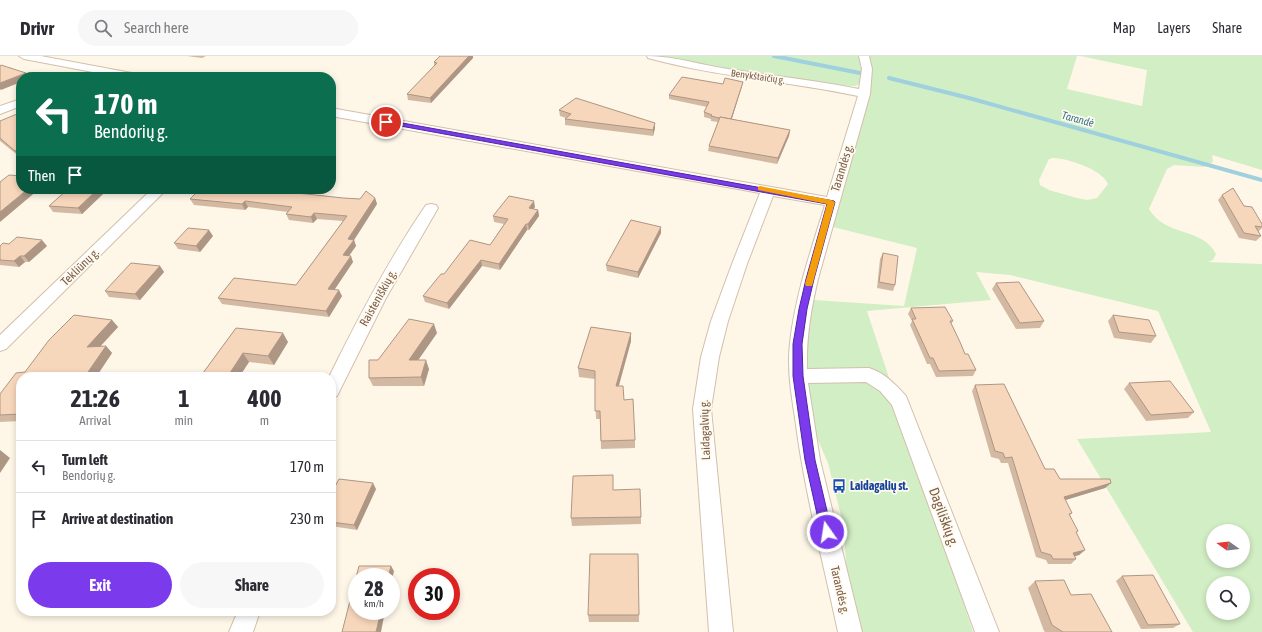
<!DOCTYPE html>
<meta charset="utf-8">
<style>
body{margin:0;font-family:"Asap Condensed",sans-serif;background:#f7f7f7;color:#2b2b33;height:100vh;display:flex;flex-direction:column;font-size:15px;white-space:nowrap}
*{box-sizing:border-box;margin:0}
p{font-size:13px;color:#7c7c81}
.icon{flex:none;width:22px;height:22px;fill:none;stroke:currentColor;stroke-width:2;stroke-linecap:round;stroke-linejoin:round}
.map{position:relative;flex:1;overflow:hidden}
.panel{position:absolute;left:16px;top:316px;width:320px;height:244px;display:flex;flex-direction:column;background:#fff;border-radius:16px;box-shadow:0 2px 6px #0003}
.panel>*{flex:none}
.banner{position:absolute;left:16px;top:16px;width:320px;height:122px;border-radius:16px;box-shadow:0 2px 6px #0003;background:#0b6e4f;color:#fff;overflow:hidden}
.needle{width:26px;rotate:284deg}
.fabs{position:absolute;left:1206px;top:468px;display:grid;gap:8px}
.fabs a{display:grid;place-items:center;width:44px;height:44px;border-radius:50%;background:#fff;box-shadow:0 2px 6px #0003;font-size:20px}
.speed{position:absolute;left:348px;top:512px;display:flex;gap:8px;font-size:20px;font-weight:700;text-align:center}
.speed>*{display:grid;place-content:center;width:52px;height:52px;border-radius:50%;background:#fff;box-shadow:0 2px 6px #0003;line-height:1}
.speed small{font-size:10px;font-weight:400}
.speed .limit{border:6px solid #d22;background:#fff;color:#111}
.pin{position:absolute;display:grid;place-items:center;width:34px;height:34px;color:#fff;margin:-17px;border:2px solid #fff;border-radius:50%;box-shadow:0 1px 4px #0007}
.me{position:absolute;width:44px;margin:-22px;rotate:347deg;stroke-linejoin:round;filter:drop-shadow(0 0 3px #0008)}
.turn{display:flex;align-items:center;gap:14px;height:84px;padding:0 12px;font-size:18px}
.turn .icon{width:52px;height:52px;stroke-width:2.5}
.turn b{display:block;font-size:28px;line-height:34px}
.then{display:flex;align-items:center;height:38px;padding:0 12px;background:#0003;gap:8px;font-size:15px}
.eta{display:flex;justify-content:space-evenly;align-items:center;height:68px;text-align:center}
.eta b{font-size:24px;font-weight:700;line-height:28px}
.button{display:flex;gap:8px;margin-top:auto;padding:8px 12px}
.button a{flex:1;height:46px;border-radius:24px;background:#7c3aed;color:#fff;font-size:16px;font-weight:700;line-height:46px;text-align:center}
.button a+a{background:#f7f7f7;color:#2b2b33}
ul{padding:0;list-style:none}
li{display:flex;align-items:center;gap:12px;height:52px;padding:0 12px;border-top:1px solid #e1e1e2}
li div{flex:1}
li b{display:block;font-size:15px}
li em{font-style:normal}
header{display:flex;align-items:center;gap:24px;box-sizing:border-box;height:56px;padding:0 20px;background:#fff;border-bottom:1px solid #e1e1e2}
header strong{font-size:19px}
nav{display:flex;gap:22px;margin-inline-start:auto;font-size:14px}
.search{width:280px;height:36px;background:#f7f7f7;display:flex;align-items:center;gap:10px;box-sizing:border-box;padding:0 14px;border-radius:22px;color:#7c7c81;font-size:15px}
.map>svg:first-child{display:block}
</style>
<header>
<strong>Drivr</strong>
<div class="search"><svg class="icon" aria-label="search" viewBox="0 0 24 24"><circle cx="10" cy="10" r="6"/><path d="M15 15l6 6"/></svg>Search here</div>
<nav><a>Map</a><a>Layers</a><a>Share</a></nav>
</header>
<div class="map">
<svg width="1262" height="576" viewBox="0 0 1262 576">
<rect width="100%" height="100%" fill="#fef7e8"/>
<g fill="#d2eec4" fill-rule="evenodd">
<path d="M 657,0 L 859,0 L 861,13 L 860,27 L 856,30 L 849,30 L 702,10 Z"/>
<path d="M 868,0 L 1077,0 L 1067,33 L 1142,50 L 1147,14 L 1080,0 L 1262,0 L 1262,114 L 1212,99 L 1213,106 L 1204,111 L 1174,109 L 1167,113 L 1149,153 C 1165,181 1203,171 1216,198 L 1213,204 L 1208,206 L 1262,208 L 1262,576 L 1193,576 L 1077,383 L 1211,376 L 1158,255 L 1010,219 L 976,216 L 991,244 L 867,255 L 973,576 L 860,576 L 848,528 L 843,468 L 828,407 L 817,382 L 810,351 L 807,296 L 814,244 L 904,250 L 917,192 L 833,171 L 870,32 L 872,14 ZM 1053,102 C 1067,102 1103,114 1108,128 L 1097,142 L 1087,144 L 1077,142 L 1049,134 L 1040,129 L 1039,124 L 1049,103 ZM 1213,475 L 1243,475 L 1243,505 L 1213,505 ZM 1213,527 L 1243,527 L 1243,557 L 1213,557 Z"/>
</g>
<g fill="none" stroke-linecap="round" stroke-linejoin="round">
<g stroke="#9ed0de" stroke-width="4">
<path d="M 774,0 L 860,17"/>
<path d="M 889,22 L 969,42 L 1262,124"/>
</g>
<defs>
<g id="minor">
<path d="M 19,0 L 41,0 L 137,18 L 143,21 L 119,21 L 24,3 Z"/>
<path d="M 647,0 C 674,0 701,9 728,13 C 772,20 816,24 859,33 L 862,13 L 859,0 L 869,0 L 872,13 L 870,38 L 818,223 C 811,253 806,282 807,313 L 869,312 C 885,317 895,328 906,340 L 999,576 L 975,576 L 892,349 L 880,335 L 866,326 L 808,327 L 820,404 L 862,576 L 838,576 C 823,505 804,434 795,362 C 791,337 787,312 790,287 C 795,240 811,194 825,149 L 773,140 L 747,208 L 728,265 L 719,301 L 711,353 L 733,576 L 709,576 L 693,353 L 701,301 L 711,265 L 732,208 L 760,137 L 331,60 L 331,52 L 827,141 L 858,40 C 788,25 717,21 648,2 Z"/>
<path d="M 21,43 L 21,50 L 0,58 L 0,50 Z"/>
<path d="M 152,133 L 167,133 L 6,293 L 0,295 L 0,279 Z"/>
<path d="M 431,148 L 436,149 L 438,152 L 386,242 L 337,340 L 331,342 L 331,321 L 329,321 C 358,262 389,203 426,149 Z"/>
<path d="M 238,555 L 260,555 L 253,576 L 229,576 Z"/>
</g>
</defs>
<use href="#minor" stroke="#d3bfab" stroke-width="2"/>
<use href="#minor" fill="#fff" fill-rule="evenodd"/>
</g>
<g fill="#d4b9a2">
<path d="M 187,0 L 206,0 L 202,2 Z"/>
<path d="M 440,0 L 473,0 L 473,2 L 431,47 L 408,44 L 407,38 L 434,10 L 434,6 Z"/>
<path d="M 723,28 L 742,30 L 732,63 L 790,74 L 789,80 L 777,108 L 708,95 L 709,90 L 718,66 L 711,65 L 711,63 L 704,61 L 704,56 L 707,51 L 669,43 L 669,39 Z"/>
<path d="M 559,54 L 655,72 L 653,80 L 565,69 L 565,63 L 566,62 L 560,60 Z"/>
<path d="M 21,62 L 21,100 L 20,101 L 0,85 L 0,65 Z"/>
<path d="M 68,133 L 99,133 L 103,138 L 82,158 L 53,156 L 49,150 Z"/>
<path d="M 270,134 L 290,134 L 291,136 L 343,142 L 360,143 L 375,142 L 377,148 L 354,184 L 356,190 L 349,200 L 353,206 L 334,234 L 342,240 L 329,261 L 222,248 L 218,242 L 296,229 L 343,165 L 317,163 L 313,167 L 289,164 L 286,158 L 288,156 L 248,151 L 245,154 L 194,149 L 190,143 Z"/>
<path d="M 1222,139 L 1244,150 L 1262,168 L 1262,172 L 1258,176 L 1261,180 L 1256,185 L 1239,182 L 1218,144 Z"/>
<path d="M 535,151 L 533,153 L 538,154 L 539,160 L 529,174 L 527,174 L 500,214 L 482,210 L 449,253 L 425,246 L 423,240 L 444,218 L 490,189 L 504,168 L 494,166 L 493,160 Z"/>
<path d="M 661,177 L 638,222 L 607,215 L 606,209 Z"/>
<path d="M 213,180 L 200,196 L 178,193 L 174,187 Z"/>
<path d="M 0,190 L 47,190 L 29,206 L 25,206 L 19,211 L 0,209 Z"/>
<path d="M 883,197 L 895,229 L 893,235 L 877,232 L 880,203 Z"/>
<path d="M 160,210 L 164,216 L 140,244 L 109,241 L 105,235 Z"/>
<path d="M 996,227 L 1044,265 L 1040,272 L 1016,273 L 992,233 Z"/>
<path d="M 911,252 L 953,265 L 951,268 L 965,298 L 976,314 L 973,320 L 936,321 L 930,308 L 927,308 L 910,269 L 912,265 L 908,258 Z"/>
<path d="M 1113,259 L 1156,280 L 1151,287 L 1114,282 L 1108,265 Z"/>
<path d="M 112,264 L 118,271 L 100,291 L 106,290 L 112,297 L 96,321 L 21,321 L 21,365 L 0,366 L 0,338 L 25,316 Z"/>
<path d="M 236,272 L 288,286 L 274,309 L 249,306 L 239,321 L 206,321 L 203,317 Z"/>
<path d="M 437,277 L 418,304 L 429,313 L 424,330 L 373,330 L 369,322 L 378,304 Z"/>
<path d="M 631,285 L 619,330 L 624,344 L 635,384 L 635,392 L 601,393 L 600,363 L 596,363 L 595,323 L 579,321 L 578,312 Z"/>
<path d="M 1129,327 L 1194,356 L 1188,362 L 1146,365 L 1124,333 Z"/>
<path d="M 975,329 L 1045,413 L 1060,423 L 1111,427 L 1105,432 L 1065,444 L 1072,457 L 1070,459 L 1076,477 L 1085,494 L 1079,499 L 1075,500 L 1076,503 L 1071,508 L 1048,508 L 1046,504 L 1036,501 L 1008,407 L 1001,407 L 999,403 L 991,401 L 972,335 Z"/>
<path d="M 376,433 L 357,474 L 331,470 L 331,438 Z"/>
<path d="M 614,434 L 641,461 L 641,468 L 572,470 L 571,462 Z"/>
<path d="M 638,498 L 639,566 L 589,566 L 588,559 Z"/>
<path d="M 1122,520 L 1180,568 L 1173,572 L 1141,573 L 1116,525 Z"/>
<path d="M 1035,525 L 1071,539 L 1112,576 L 1045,576 L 1044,575 L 1028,532 Z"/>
</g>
<g fill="#ad9684">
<path d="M 469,0 L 473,0 L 473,2 L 431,47 L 430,42 Z"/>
<path d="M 26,17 L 29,21 L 21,21 L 21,26 L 1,34 L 0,33 L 0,27 Z"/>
<path d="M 743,26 L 742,30 L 730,68 L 731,63 Z"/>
<path d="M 655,67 L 655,72 L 653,80 L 653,74 Z"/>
<path d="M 790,74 L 789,80 L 777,108 L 778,102 Z"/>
<path d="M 21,92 L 21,100 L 20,101 L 15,95 Z"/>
<path d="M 28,133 L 38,133 L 38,134 L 0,166 L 0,156 Z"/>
<path d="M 98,133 L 99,133 L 103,138 L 82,158 L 78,152 Z"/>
<path d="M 375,142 L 377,148 L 354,184 L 356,190 L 345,205 L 343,199 L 348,183 Z"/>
<path d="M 245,145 L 248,151 L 245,154 L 242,148 Z"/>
<path d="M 534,145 L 535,151 L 530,158 L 529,152 Z"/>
<path d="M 538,154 L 539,160 L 529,174 L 528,168 Z"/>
<path d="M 314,157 L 317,163 L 313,167 L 311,161 Z"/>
<path d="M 526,168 L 527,174 L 500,214 L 499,208 Z"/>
<path d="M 661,171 L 661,177 L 638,222 L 638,216 Z"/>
<path d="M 209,174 L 213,180 L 200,196 L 196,190 Z"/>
<path d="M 42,184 L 47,190 L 29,206 L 24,200 Z"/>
<path d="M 20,200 L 25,206 L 19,211 L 14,205 Z"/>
<path d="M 351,200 L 353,206 L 331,239 L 328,233 Z"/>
<path d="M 481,204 L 482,210 L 449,253 L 447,247 Z"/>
<path d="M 160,210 L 164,216 L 140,244 L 135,238 Z"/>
<path d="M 339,234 L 342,240 L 329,261 L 326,255 Z"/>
<path d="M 112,264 L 118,271 L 93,298 L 87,291 Z"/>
<path d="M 434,268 L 437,277 L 412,313 L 409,304 Z"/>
<path d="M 283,277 L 288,286 L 274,309 L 268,300 Z"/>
<path d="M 631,277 L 631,285 L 616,339 L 616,330 Z"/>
<path d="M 106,290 L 112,297 L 96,321 L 87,321 L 86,319 Z"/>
<path d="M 243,297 L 249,306 L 239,321 L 229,321 L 228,320 Z"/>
<path d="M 426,304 L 429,313 L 424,330 L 421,321 Z"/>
<path d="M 0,394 L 10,402 L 0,417 Z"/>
<path d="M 373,427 L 376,433 L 357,474 L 354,469 Z"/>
<path d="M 1111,427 L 1105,432 L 1059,446 L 1064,441 Z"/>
<path d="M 1085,494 L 1079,499 L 1068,502 L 1073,497 Z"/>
<path d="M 391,510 L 394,515 L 391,528 L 391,521 L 388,521 Z"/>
<path d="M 381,555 L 385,555 L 381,576 L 376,576 Z"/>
</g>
<g fill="#f7d7bc" stroke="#ad9684">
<path d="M 440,0 L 469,0 L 430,42 L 407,38 L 437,7 L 434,6 Z"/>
<path d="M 1,9 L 26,17 L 0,27 L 0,10 Z"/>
<path d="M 682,21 L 723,28 L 725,22 L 743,26 L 731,63 L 720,61 L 719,62 L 711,60 L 712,59 L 704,56 L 709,46 L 669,39 Z"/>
<path d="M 576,42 L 655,67 L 653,74 L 565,63 L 571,58 L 559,54 Z"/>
<path d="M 17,58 L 21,62 L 21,92 L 15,95 L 0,82 L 0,65 Z"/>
<path d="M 720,61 L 790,74 L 778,102 L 709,90 Z"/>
<path d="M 9,119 L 21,120 L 21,133 L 28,133 L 0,156 L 0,126 Z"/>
<path d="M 1233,132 L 1244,150 L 1252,151 L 1262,168 L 1262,171 L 1255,170 L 1261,180 L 1244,177 L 1222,139 Z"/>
<path d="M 68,133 L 98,133 L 78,152 L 49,150 Z"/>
<path d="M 200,133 L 256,133 L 270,134 L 271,133 L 284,133 L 290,134 L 288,136 L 343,142 L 360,143 L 366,135 L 375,142 L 348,183 L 354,184 L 343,199 L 351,200 L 328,233 L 339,234 L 326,255 L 218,242 L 234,222 L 296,229 L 347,160 L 314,157 L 311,161 L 286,158 L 292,151 L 245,145 L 242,148 L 190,143 Z"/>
<path d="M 509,140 L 534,145 L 529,152 L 538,154 L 528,168 L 526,168 L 499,208 L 481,204 L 447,247 L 423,240 L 441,218 L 444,218 L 470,184 L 490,189 L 508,163 L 493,160 Z"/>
<path d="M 631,164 L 661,171 L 638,216 L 606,209 Z"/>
<path d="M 188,172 L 209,174 L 196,190 L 174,187 Z"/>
<path d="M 17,181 L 42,184 L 24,200 L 20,200 L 14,205 L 0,204 L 0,190 L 3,187 L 9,188 Z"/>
<path d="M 883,197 L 898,200 L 895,229 L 879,226 Z"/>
<path d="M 131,207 L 160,210 L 135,238 L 105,235 Z"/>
<path d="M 1019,226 L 1044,265 L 1020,267 L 996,227 Z"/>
<path d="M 945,251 L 953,265 L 950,265 L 960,286 L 965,298 L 968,298 L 976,314 L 939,315 L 933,302 L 930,302 L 912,263 L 916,263 L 911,252 Z"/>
<path d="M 74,259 L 112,264 L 87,291 L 106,290 L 86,319 L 88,319 L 87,321 L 21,321 L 21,358 L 0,359 L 0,338 L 16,317 L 25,316 L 49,284 Z"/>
<path d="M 1113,259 L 1149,264 L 1156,280 L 1119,276 Z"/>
<path d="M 409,263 L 434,268 L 409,304 L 426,304 L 421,321 L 369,322 L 369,304 L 378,304 Z"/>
<path d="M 591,271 L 631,277 L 616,330 L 623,330 L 624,344 L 633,343 L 635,384 L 601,385 L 600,355 L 595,355 L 595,315 L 578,312 Z"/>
<path d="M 236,272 L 283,277 L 268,300 L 243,297 L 228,320 L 203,317 Z"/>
<path d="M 1170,325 L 1194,356 L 1151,359 L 1129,327 Z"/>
<path d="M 1004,328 L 1045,413 L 1054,413 L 1060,423 L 1110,423 L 1111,427 L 1064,441 L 1072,457 L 1069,458 L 1078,475 L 1076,476 L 1085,494 L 1073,497 L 1076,503 L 1053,503 L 1051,499 L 1041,496 L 1012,401 L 1005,402 L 1003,397 L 995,395 L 975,329 Z"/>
<path d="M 613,419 L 613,434 L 640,433 L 641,461 L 571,462 L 573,420 Z"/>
<path d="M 339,423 L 373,427 L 354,469 L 331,466 L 331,438 Z"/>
<path d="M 590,498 L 638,498 L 639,559 L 588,559 Z"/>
<path d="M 359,510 L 391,510 L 388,521 L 357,521 L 357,555 L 381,555 L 376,576 L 342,576 Z"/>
<path d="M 1153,519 L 1180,568 L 1148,569 L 1122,520 Z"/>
<path d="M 1064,524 L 1071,539 L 1091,538 L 1112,576 L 1063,576 L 1052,569 L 1035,525 Z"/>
</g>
<path fill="#7c3aed" stroke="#51269a" d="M 386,64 L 834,145 L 835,146 L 814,223 L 807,253 L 802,288 L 803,320 L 815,404 L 832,476 L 831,479 L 827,481 L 823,479 L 821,476 L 805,404 L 793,320 L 793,288 L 799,253 L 806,223 L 827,148 L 384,67 L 383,66 Z"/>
<path fill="#f59e0b" d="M 760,130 L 831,144 L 835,146 L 812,230 L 806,230 L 805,228 L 827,148 L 758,134 L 758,131 Z"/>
<defs>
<symbol id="bus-bare" viewBox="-9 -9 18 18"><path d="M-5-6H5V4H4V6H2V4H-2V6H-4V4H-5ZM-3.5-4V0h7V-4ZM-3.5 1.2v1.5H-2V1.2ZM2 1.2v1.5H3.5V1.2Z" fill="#1a4fb4" stroke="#fffaf0" stroke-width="2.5" paint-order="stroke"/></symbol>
</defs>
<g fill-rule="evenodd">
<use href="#bus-bare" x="829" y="420" width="20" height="20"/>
</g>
<g text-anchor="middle" stroke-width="3.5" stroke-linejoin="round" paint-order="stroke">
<g font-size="10" fill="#7c5e48" stroke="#fffaf0">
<text transform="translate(758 20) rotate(8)" y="4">Benykštaičių g.</text>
</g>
<g font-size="11" font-style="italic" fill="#3c788a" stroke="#fffaf0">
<text transform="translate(1078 63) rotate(15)" y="4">Tarandė</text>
</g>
<g font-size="12" fill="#7c5e48" stroke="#fffaf0">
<text transform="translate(842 112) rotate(-73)" y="4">Tarandės g.</text>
<text transform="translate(80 211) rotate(-44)" y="4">Tekliūnų g.</text>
<text transform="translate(378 242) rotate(-61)" y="4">Raisteniškių g.</text>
<text transform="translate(705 374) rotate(-92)" y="4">Laidagalvių g.</text>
<text transform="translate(840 534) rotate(77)" y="4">Tarandės g.</text>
</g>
<g font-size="12" font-weight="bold" fill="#164399" stroke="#fffaf0" text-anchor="start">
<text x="850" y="434">Laidagalių st.</text>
</g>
<g font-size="14" fill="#7c5e48" stroke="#fffaf0">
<text transform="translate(944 461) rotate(70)" y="5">Dagiliškių g.</text>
</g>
</g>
</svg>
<div class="fabs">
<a><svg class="needle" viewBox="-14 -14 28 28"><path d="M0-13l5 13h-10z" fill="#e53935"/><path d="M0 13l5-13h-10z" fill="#7c7c81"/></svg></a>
<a><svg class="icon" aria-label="search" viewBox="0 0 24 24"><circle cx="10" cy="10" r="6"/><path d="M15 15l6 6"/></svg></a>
</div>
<div class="speed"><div>28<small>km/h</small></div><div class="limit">30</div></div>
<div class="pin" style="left:386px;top:66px;background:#d93025"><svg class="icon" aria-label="arrive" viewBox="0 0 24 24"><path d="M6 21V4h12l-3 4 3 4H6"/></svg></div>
<svg class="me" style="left:827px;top:476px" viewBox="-20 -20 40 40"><circle r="17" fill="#7c3aed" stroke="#fff" stroke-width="3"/><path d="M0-11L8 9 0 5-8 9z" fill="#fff"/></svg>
<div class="banner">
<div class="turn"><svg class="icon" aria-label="left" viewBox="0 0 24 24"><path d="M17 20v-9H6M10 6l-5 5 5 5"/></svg><div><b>170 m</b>Bendorių g.</div></div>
<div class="then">Then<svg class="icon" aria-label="arrive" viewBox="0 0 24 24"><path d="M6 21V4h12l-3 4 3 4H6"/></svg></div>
</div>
<section class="panel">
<div class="eta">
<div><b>21:26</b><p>Arrival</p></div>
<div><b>1</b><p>min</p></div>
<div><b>400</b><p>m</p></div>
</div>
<ul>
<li><svg class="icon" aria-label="left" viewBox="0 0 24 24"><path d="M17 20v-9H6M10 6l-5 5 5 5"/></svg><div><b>Turn left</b><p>Bendorių g.</p></div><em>170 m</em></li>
<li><svg class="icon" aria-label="arrive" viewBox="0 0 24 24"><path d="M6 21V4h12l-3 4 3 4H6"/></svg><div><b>Arrive at destination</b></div><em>230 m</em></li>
</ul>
<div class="button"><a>Exit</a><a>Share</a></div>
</section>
</div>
